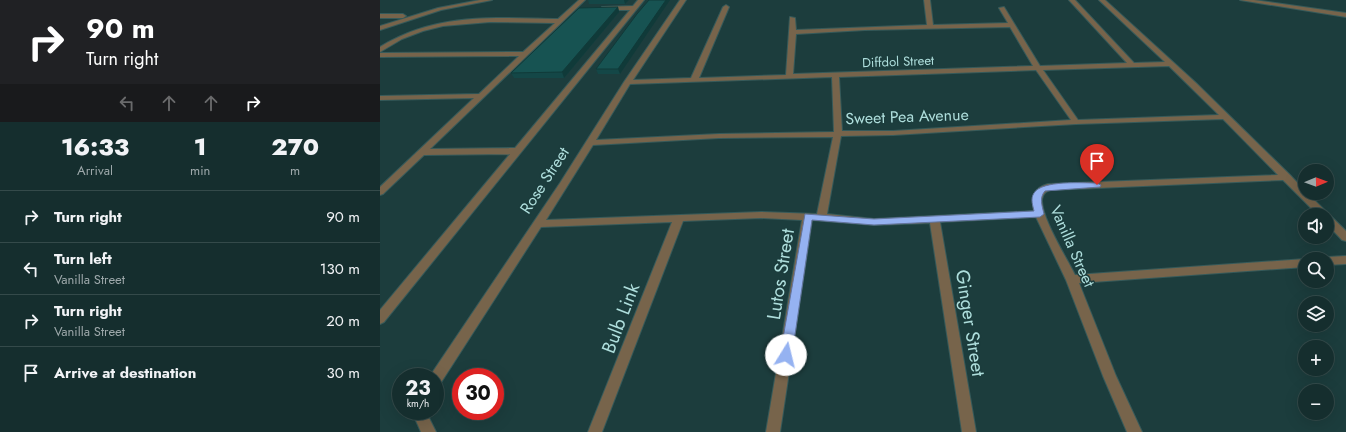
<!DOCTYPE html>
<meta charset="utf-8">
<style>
body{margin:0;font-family:Jost,sans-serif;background:#1e3636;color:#f1f3f6;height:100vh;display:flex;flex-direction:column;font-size:15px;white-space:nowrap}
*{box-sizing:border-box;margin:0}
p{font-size:13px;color:#9da8aa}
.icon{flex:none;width:22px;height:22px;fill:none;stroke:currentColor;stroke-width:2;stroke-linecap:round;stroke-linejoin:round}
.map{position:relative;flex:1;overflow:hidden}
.sheet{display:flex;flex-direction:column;background:#152e2e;width:380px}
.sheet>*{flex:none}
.hud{background:#202124;color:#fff;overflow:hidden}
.needle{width:26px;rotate:89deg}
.fabs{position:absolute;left:918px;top:164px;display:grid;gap:8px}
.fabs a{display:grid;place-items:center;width:36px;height:36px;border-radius:50%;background:#152e2e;box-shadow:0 4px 16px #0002,0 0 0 1px #344a4a;font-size:20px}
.speed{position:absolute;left:12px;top:368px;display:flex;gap:8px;font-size:20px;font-weight:700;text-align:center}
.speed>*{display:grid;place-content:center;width:52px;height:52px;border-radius:50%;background:#152e2e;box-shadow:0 4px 16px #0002,0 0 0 1px #344a4a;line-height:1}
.speed small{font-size:10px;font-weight:400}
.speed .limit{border:6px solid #d22;background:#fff;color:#111}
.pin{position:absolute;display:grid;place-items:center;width:34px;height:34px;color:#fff;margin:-41px -17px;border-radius:50% 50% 50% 0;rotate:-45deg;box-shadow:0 0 4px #0007}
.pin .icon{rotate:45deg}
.me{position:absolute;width:44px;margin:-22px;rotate:9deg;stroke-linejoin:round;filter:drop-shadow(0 0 3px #0008)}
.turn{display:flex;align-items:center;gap:14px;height:84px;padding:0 20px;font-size:18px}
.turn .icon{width:52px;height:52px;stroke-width:2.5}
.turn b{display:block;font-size:28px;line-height:34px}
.lanes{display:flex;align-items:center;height:38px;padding:0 20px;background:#0003;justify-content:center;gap:20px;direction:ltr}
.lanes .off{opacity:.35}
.eta{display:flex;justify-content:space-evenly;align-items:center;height:68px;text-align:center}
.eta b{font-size:24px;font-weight:800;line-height:28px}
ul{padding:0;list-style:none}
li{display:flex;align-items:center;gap:12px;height:52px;padding:0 20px;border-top:1px solid #344a4a}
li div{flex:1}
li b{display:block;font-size:15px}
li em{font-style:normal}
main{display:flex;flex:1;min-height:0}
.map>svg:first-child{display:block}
</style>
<main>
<section class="sheet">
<div class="hud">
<div class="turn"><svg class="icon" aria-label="right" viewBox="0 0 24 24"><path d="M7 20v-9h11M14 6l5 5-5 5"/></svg><div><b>90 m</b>Turn right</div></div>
<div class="lanes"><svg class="icon off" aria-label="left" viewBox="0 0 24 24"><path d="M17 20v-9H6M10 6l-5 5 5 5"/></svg><svg class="icon off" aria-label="ahead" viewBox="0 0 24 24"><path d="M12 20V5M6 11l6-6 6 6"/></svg><svg class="icon off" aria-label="ahead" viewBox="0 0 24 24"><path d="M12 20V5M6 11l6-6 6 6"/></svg><svg class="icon" aria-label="right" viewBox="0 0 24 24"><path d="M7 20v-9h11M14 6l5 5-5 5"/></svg></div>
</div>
<div class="eta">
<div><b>16:33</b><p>Arrival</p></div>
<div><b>1</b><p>min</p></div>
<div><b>270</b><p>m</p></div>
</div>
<ul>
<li><svg class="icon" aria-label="right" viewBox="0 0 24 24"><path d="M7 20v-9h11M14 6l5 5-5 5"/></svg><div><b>Turn right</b></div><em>90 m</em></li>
<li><svg class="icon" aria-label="left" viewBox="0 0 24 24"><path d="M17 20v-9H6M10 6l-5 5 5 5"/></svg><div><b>Turn left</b><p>Vanilla Street</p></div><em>130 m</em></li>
<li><svg class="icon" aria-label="right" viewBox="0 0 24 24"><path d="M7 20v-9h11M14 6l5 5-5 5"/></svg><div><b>Turn right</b><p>Vanilla Street</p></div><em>20 m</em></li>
<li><svg class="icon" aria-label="arrive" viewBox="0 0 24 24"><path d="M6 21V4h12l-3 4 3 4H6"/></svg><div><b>Arrive at destination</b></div><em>30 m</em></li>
</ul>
</section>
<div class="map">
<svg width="966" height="432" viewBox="0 0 966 432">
<rect width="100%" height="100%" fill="#1c3d3d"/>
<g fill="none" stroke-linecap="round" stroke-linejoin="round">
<defs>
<g id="street">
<path d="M 100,0 L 112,0 L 61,10 L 0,30 L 0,26 L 58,8 Z"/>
<path d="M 199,0 L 205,0 L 50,149 L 135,148 L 250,10 L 224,10 L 222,9 L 222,7 L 253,6 L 258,0 L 264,0 L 4,322 L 0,324 L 0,310 L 130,154 L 44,155 L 3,194 L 0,195 L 0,187 L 94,98 L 0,100 L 0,96 L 99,94 L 139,56 L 0,57 L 0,53 L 143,52 L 175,23 L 110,22 L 63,26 L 43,31 L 22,39 L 0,52 L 0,47 C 57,12 115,18 178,19 Z"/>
<path d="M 300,0 L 306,0 L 253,80 L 311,78 L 343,7 L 346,5 L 349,7 L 319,78 L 406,75 L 410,17 L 415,18 L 416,30 L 547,25 L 544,0 L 550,0 L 553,25 L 628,23 L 619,8 L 624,7 L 660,66 L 747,63 L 689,0 L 695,0 L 754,63 L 785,62 L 719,0 L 725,0 L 816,83 L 910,175 L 925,191 L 925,193 L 927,193 L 966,231 L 966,241 L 962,240 L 947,224 L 947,215 L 938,215 L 903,180 L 670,190 C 667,191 664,193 663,196 C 656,210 688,260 695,275 L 925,259 L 925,267 L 699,283 L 736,376 L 762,432 L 747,432 L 723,376 L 686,280 L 656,217 L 560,222 L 596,432 L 582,432 L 550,223 L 494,225 L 432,220 L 400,432 L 386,432 L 422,220 L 381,218 L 303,221 L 222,432 L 208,432 L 292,222 L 161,227 L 60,384 L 55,386 L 55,377 L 50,377 L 50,376 L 180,183 L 244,82 ZM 630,27 L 653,66 L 413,74 L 416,34 L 485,30 ZM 789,66 L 839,115 L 698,120 L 663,70 ZM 656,70 L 691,120 L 513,131 L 462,131 L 459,77 ZM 452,77 L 454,132 L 339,134 L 216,140 L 250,84 ZM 843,119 L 898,175 L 668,184 C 653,188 651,198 654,211 L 494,219 L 447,214 L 461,136 L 513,135 L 696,124 ZM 453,137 L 437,214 L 381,212 L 166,220 L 213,145 L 339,138 Z"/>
<path d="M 860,0 L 874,0 L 966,13 L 966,17 Z"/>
<path d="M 0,14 L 23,14 L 26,16 L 23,18 L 0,18 Z"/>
<path d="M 966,256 L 966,264 L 947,265 L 947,259 L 943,259 L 947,257 Z"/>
<path d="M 35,411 L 49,411 L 48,416 L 56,432 L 41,432 L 34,416 Z"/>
</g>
</defs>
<use href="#street" stroke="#365a5a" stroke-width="2"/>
<use href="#street" fill="#77644b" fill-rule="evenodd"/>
</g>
<g fill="#144747">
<path d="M 208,0 L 249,0 L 245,4 L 209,4 Z"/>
<path d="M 238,7 L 239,12 L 184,78 L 134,78 L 131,73 Z"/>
<path d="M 257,14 L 240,74 L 218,74 L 216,69 Z"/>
</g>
<g fill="#103a39">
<path d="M 244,0 L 249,0 L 245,4 Z"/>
<path d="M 286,0 L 290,0 L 240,74 L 238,69 Z"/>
<path d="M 238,7 L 239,12 L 184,78 L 182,72 Z"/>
</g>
<g fill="#175352" stroke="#103a39">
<path d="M 269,0 L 286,0 L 238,69 L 216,69 L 257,14 Z"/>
<path d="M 238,7 L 182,72 L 131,73 L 199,8 Z"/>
</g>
<path fill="#95b2f1" stroke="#61749d" d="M 717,183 L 721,185 L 720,187 L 665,191 C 659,198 662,205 664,214 L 660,217 L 494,225 L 432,220 L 412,355 L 410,358 L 406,360 L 402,358 L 400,355 L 425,214 L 494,219 L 654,211 C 653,206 650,199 654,193 C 662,180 702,183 717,183 Z"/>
<g text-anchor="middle" stroke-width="3" stroke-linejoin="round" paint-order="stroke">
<g font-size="13" fill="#aededc" stroke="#1c3d3d">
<text transform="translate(518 61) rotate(-2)" y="5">Diffdol Street</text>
</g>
<g font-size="16" fill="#aededc" stroke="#1c3d3d">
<text transform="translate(527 116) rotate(-2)" y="6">Sweet Pea Avenue</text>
<text transform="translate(164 180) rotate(-57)" y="6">Rose Street</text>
<text transform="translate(693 246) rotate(66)" y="6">Vanilla Street</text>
</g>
<g font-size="19" fill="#aededc" stroke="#1c3d3d">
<text transform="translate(400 274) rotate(-81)" y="7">Lutos Street</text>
<text transform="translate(240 318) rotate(-69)" y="7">Bulb Link</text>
<text transform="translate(591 323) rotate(81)" y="7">Ginger Street</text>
</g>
</g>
</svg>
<div class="fabs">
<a><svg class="needle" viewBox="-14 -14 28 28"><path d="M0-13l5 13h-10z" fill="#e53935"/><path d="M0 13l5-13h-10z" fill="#9da8aa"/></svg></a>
<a><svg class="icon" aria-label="sound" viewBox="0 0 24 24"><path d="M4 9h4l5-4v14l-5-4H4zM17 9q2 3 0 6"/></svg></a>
<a><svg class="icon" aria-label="search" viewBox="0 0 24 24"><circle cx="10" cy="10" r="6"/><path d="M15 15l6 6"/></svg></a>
<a><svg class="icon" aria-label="layers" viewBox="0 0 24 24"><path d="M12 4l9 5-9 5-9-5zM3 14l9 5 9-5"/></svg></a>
<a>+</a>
<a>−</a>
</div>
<div class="speed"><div>23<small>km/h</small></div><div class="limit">30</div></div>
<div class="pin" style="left:717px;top:185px;background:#d93025"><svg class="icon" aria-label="arrive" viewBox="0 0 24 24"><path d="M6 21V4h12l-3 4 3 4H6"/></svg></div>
<svg class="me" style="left:406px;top:355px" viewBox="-20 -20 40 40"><circle r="19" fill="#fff"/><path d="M0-13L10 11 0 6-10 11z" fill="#95b2f1"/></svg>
</div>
</main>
